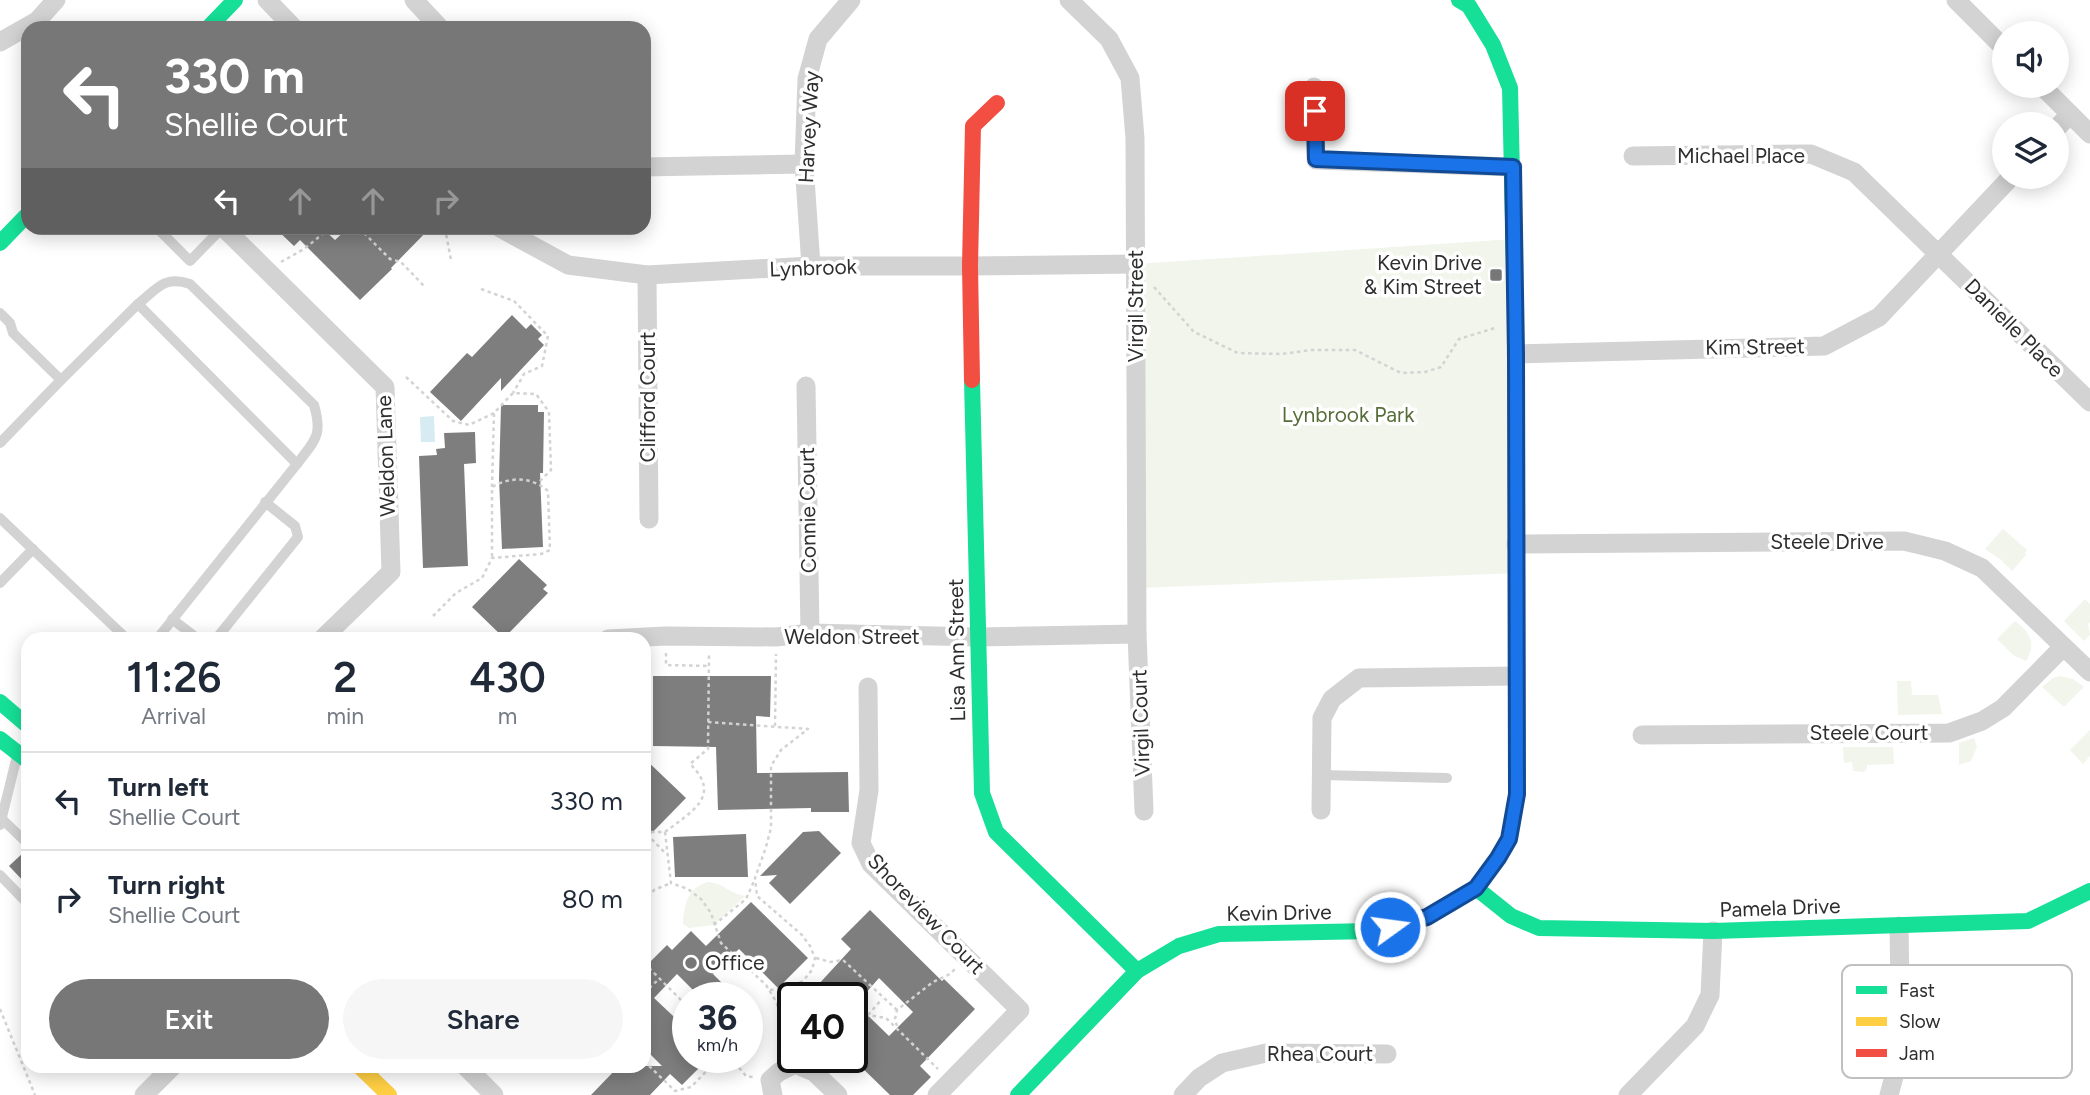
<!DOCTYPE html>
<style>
body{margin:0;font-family:Figtree,sans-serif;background:#f6f6f7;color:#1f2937;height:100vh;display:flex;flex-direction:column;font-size:26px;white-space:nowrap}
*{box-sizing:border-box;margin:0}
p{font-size:23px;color:#747a83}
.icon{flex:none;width:38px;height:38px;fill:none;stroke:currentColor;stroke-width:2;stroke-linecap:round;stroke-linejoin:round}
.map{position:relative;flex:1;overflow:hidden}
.side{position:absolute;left:21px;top:632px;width:630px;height:441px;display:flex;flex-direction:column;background:#fff;border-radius:21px;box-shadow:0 4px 18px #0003}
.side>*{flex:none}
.top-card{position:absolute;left:21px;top:21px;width:630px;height:214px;border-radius:21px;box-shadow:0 4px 18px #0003;background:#777;color:#fff;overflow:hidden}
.buttons{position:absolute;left:1992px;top:21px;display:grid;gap:14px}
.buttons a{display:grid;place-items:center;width:77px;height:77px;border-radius:50%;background:#fff;box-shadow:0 4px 18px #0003;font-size:35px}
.speed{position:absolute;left:672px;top:982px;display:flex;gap:14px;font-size:35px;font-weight:700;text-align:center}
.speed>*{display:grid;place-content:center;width:91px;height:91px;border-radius:50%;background:#fff;box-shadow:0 4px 18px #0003;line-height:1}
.speed small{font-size:18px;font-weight:400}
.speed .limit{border:4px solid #111;border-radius:10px;background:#fff;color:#111}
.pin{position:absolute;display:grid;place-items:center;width:60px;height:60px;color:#fff;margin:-30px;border-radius:14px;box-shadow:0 4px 10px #0006}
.me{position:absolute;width:77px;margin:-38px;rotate:76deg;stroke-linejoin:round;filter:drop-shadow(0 0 5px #0008)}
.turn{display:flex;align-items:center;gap:24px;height:147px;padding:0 28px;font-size:32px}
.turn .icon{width:91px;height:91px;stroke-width:2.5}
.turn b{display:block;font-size:49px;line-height:60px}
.lanes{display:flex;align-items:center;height:66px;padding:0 28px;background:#0003;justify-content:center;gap:35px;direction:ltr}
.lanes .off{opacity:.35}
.eta{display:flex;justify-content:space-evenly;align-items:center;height:119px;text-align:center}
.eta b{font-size:42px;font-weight:600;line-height:49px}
.cta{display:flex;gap:14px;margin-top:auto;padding:14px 28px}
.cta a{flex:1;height:80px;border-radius:42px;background:#777;color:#fff;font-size:28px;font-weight:600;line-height:80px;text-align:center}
.cta a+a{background:#f6f6f7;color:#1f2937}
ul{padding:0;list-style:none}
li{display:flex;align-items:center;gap:21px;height:98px;padding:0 28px;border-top:2px solid #e0e1e3}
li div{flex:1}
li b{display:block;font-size:26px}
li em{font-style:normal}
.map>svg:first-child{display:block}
</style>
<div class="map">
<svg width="2090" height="1095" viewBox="0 0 2090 1095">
<rect width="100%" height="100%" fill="#fff"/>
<g fill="#f1f5eb">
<path d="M 1514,239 L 1517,573 L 1138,588 L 1136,264 Z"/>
<path d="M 2003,529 L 2027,550 L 2025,553 L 2026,555 L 2012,571 L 2000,559 L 1985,549 Z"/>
<path d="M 2085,599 L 2090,604 L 2090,622 L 2088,624 L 2090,635 L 2084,641 L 2064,621 Z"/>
<path d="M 2015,621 C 2030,632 2037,644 2026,661 L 2013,655 L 1997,639 Z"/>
<path d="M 2059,676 L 2073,679 L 2084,687 L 2064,707 L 2042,687 L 2053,678 Z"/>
<path d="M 1897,681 L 1911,681 L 1912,695 L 1938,695 L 1942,714 L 1898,715 Z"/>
<path d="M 2090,730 L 2090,756 L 2083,764 L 2070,750 Z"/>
<path d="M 1974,738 L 1977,747 L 1971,761 L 1959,765 L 1959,743 Z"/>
<path d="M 1843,747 L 1893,747 L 1894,764 L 1867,765 L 1867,769 L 1863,772 L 1853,771 L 1852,762 L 1844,763 Z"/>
<path d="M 708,882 C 726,884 728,893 745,896 L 714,925 L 689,928 L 683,924 C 684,905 687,888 708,882 Z"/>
</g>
<path fill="#d7ebf3" d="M 434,416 L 435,442 L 421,442 L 420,417 Z"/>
<g fill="#7e7e7e" fill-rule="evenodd">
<path d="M 275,228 L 322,228 L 335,240 L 348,228 L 430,228 L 391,268 L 392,269 L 360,300 L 300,240 L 294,246 Z"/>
<path d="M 512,315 L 526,329 L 531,324 L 542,335 L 538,339 L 544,345 L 501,391 L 501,378 L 461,421 L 430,392 L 467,353 L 472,357 Z"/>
<path d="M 501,405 L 538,405 L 538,412 L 544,412 L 543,473 L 540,473 L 543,547 L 502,549 L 499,479 Z"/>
<path d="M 475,432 L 476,463 L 464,464 L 468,566 L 423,568 L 419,456 L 437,455 L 436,449 L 445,448 L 444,433 Z"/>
<path d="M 519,559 L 547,585 L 543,589 L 548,593 L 504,638 L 472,607 Z"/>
<path d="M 653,676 L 771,676 L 770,717 L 756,716 L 757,773 L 848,772 L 849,812 L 811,812 L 811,808 L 718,810 L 716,747 L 653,746 Z"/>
<path d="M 644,758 L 686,798 L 644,841 Z"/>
<path d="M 819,831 L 841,853 L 790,904 L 769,883 L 777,875 L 760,876 L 803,832 Z"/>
<path d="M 746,834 L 748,877 L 675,877 L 673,837 Z"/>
<path d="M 25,851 L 28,851 L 28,886 L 9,866 Z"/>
<path d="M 751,902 L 808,958 L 778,988 L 739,949 L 713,974 L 722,983 L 708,998 L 701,998 L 677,974 L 654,998 L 688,1030 L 688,1057 L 710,1057 L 682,1085 L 670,1074 L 650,1095 L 591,1095 L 619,1066 L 662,1066 L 644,1048 L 644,968 L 667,945 L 672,950 L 691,931 L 706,946 Z"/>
<path d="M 870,910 L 942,981 L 944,979 L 975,1009 L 920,1066 L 931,1077 L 913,1095 L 890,1095 L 852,1058 L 852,998 L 806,998 L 851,949 L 841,939 ZM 879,978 L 913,1012 L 889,1036 L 856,1004 Z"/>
</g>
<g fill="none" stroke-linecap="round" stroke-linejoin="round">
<g stroke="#d3d3d3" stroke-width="2.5" stroke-dasharray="3.5 3.5" stroke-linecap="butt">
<path d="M 359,228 L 390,259 L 401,262 L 425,287"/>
<path d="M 445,228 L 451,260"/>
<path d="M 281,262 L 304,249 L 330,228"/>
<path d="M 1154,287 L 1194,332 L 1238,353 L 1282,354 L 1311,350 L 1355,350 L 1401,373 L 1425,372 L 1441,367 L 1459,339 L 1495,328"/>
<path d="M 481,289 L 514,301 L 548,336 L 542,366 L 524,374 L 513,393"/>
<path d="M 406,377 L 453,421 L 469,425 L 494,413"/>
<path d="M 492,487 L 494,413 L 513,393 L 536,394 L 549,412 L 551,470 L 538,483"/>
<path d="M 433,616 L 456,593 L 482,578 L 492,558 L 541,554 L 550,550 L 548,491 C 532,477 511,476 492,487 L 492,558"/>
<path d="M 666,653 L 666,665 L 709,666"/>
<path d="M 644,689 C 650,698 651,715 644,723"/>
<path d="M 708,722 L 808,729 L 781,750 L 771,766 L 771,828 L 766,847 L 755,878 L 757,896 L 802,935 L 810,946 L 815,958 L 812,970 L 803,981 L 787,989 L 777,1004 L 790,1048"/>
<path d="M 775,726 L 776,654"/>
<path d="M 644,832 L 665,832 C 691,812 723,796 690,764 L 708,749 L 709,654"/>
<path d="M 665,832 L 671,883 L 688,889 L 701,899 L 711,913 L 721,943 L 766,985 L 777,1003"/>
<path d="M 647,834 L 666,854"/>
<path d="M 644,903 L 654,890 L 671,883"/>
<path d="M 714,925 L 746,899 L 754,881"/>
<path d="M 816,958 L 830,962 L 843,960 L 897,1010"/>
<path d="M 644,963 L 688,1007"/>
<path d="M 770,990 L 785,989"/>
<path d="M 644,993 L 659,979"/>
<path d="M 0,1009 L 35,1095"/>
<path d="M 868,1015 L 882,999"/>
<path d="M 897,1026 L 895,1019 L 897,1010 L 933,982 L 950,974 L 955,969"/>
<path d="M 852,1032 L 868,1015 L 886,1018 L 938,1069"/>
<path d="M 730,1057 L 746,1076 L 753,1077"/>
<path d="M 644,1061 L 675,1091 L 691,1087 L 720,1057"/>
</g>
<g stroke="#d3d3d3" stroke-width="10">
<path d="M 157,228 L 190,261 L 222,228"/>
<path d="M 138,304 C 157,289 164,275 190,284 L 314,405 C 323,436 315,440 297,464"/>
<path d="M 0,313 L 10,323 L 13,333 L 61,380"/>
<path d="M 0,443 L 61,380 L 138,304 L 297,464 L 157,639"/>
<path d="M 0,518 L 127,639"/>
<path d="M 0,583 L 33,549"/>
<path d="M 172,619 L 198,639"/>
<path d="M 216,639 L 298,537 L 295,526 L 265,502"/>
<path d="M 1321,775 L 1447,778"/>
<path d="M 1,818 L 28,844"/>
<path d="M 0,825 L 17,756"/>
<path d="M 0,875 L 28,904"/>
</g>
<g stroke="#d3d3d3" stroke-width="19">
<path d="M 267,0 L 294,28"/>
<path d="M 414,0 L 440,28"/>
<path d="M 1069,0 L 1109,39 L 1130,78 L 1135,138 L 1137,634 L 1144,811"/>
<path d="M 1956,0 L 2004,48"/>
<path d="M 0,42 L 37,21 L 56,0"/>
<path d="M 2042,86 L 2090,134"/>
<path d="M 1314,87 L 1316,160 L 1513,167"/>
<path d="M 2056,129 L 2070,114"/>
<path d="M 1633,156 L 1811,154 L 1854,172 L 2090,402"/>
<path d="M 644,167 L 804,164"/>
<path d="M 224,228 L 385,387 L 391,572 L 322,639"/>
<path d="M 500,228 L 568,265 L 647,275 L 811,266 L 970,266 L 1136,264"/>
<path d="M 811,266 L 804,164 L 807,79 L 818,39 L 851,0"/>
<path d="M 647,275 L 649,519"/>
<path d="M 1516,354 L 1824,346 L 1879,317 L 2011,177"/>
<path d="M 806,386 L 810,633"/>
<path d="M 1516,544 L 1904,541 L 1945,551 L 1982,568 L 2090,672"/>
<path d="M 608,639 L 665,636 L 776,637 L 810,633 L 977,637 L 1137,634"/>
<path d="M 868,687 L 869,790 L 861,843 L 871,864 L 1020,1010 L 937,1095"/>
<path d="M 1642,735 L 1949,733 L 1982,721 L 2003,708 L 2063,647"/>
<path d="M 1321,810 L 1322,718 L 1332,699 L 1359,678 L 1516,676"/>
<path d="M 465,1066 L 494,1095"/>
<path d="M 144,1095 L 173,1066"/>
<path d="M 773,1095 L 770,1080 L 779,1072 L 795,1064 L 814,1072 L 838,1095"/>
<path d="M 1183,1095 L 1199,1078 L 1222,1063 L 1266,1053 L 1387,1054"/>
<path d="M 1628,1095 L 1695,1026 L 1710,995 L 1713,931"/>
<path d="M 1889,1095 L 1901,1051 L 1899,926"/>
</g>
<g stroke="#16e098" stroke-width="16">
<path d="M 1459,0 L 1469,6 L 1493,45 L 1510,88 L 1515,307"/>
<path d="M 208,28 L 235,0"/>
<path d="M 0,243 L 28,214"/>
<path d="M 972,380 L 982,793 L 996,832 L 1137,971"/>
<path d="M 0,702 L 28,726"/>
<path d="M 0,739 L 28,761"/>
<path d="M 1476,888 L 1511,916 L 1539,928 L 1713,931 L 2028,921 L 2090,891"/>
<path d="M 1018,1095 L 1137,971 L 1179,946 L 1219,934 L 1372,931 L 1427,917 L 1476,888 L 1498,858 L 1509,839 L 1517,794 L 1517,618"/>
</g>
<g stroke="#ffcf43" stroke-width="16">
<path d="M 1515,307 L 1517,618"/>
<path d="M 359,1066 L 389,1095"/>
</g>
<path stroke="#f24e42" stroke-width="16" d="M 972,380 L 970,266 L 973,126 L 997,103"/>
</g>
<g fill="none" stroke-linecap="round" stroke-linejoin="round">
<defs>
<path id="route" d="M 1315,111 L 1316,159 L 1513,167 L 1516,354 L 1517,794 L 1509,839 L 1498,858 L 1476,888 L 1427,917 L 1390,927"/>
</defs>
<use href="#route" stroke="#114b97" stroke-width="18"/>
<use href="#route" stroke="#1a73e8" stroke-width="12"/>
</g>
<g fill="#777" stroke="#fff" stroke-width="2.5">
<rect x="1489" y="268" width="14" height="14" rx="3.5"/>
<circle cx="691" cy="963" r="7"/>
</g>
<g text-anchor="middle" stroke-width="7" stroke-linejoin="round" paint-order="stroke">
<g font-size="21" fill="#2e2e2e" stroke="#fff">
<text transform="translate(809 127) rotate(-87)" y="7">Harvey Way</text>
<text x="1741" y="163">Michael Place</text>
<text transform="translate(813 268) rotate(-2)" y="7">Lynbrook</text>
<text transform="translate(1136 306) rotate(-90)" y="7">Virgil Street</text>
<text transform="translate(2014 328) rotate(45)" y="7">Danielle Place</text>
<text transform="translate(1755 347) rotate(-1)" y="7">Kim Street</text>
<text transform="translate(648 397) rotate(-90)" y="7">Clifford Court</text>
<text transform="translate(386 456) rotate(-92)" y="7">Weldon Lane</text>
<text transform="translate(808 510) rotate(-91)" y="7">Connie Court</text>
<text x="1827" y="549">Steele Drive</text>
<text x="852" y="644">Weldon Street</text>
<text transform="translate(957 650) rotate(-91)" y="7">Lisa Ann Street</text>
<text transform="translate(1141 723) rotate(-92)" y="7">Virgil Court</text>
<text x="1869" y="740">Steele Court</text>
<text transform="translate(1780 908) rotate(-2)" y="7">Pamela Drive</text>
<text transform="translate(1279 913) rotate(-1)" y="7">Kevin Drive</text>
<text transform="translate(926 914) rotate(46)" y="7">Shoreview Court</text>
<text x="1320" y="1061">Rhea Court</text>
</g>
<g font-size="21" fill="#2e2e2e" stroke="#fff" text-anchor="end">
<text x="1482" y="270">Kevin Drive<tspan x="1482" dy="24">&amp; Kim Street</tspan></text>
<text x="705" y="970" text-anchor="start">Office</text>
</g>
<g font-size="21" fill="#576d39" stroke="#fff">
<text x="1348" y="422">Lynbrook Park</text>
</g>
</g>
<rect x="1842" y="965" width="230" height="113" rx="10" fill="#fff" stroke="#c0c0c0" stroke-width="2"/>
<rect x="1856" y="986" width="31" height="8" fill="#16e098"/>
<rect x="1856" y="1017" width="31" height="9" fill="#ffcf43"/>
<rect x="1856" y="1049" width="31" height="8" fill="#f24e42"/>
<g font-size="19" fill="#2e2e2e">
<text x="1899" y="997">Fast</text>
<text x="1899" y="1028">Slow</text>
<text x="1899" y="1060">Jam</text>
</g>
</svg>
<div class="buttons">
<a><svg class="icon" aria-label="sound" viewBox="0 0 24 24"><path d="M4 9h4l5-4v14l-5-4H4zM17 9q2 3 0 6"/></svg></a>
<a><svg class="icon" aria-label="layers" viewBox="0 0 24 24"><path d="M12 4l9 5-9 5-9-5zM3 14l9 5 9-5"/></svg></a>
</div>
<div class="speed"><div>36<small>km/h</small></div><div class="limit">40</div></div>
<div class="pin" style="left:1315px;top:111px;background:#d93025"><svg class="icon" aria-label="arrive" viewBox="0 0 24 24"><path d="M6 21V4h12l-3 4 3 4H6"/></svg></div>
<svg class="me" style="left:1390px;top:927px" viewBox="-20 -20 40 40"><circle r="17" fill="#1a73e8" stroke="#fff" stroke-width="3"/><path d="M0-11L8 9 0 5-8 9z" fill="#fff"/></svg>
<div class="top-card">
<div class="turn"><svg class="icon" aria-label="left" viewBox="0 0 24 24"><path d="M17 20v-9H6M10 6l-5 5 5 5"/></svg><div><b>330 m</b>Shellie Court</div></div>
<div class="lanes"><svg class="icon" aria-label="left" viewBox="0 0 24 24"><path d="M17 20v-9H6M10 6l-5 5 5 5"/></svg><svg class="icon off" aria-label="ahead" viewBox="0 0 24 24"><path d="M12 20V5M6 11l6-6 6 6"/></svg><svg class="icon off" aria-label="ahead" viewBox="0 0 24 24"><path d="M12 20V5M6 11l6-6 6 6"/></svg><svg class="icon off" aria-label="right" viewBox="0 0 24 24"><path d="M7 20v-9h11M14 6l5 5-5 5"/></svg></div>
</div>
<section class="side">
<div class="eta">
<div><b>11:26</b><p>Arrival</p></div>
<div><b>2</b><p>min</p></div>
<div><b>430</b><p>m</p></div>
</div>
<ul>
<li><svg class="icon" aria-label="left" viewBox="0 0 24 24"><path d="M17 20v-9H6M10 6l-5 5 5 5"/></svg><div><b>Turn left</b><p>Shellie Court</p></div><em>330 m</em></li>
<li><svg class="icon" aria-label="right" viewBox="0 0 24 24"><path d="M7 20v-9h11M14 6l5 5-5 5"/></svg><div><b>Turn right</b><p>Shellie Court</p></div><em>80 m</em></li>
</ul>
<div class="cta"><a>Exit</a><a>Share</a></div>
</section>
</div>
